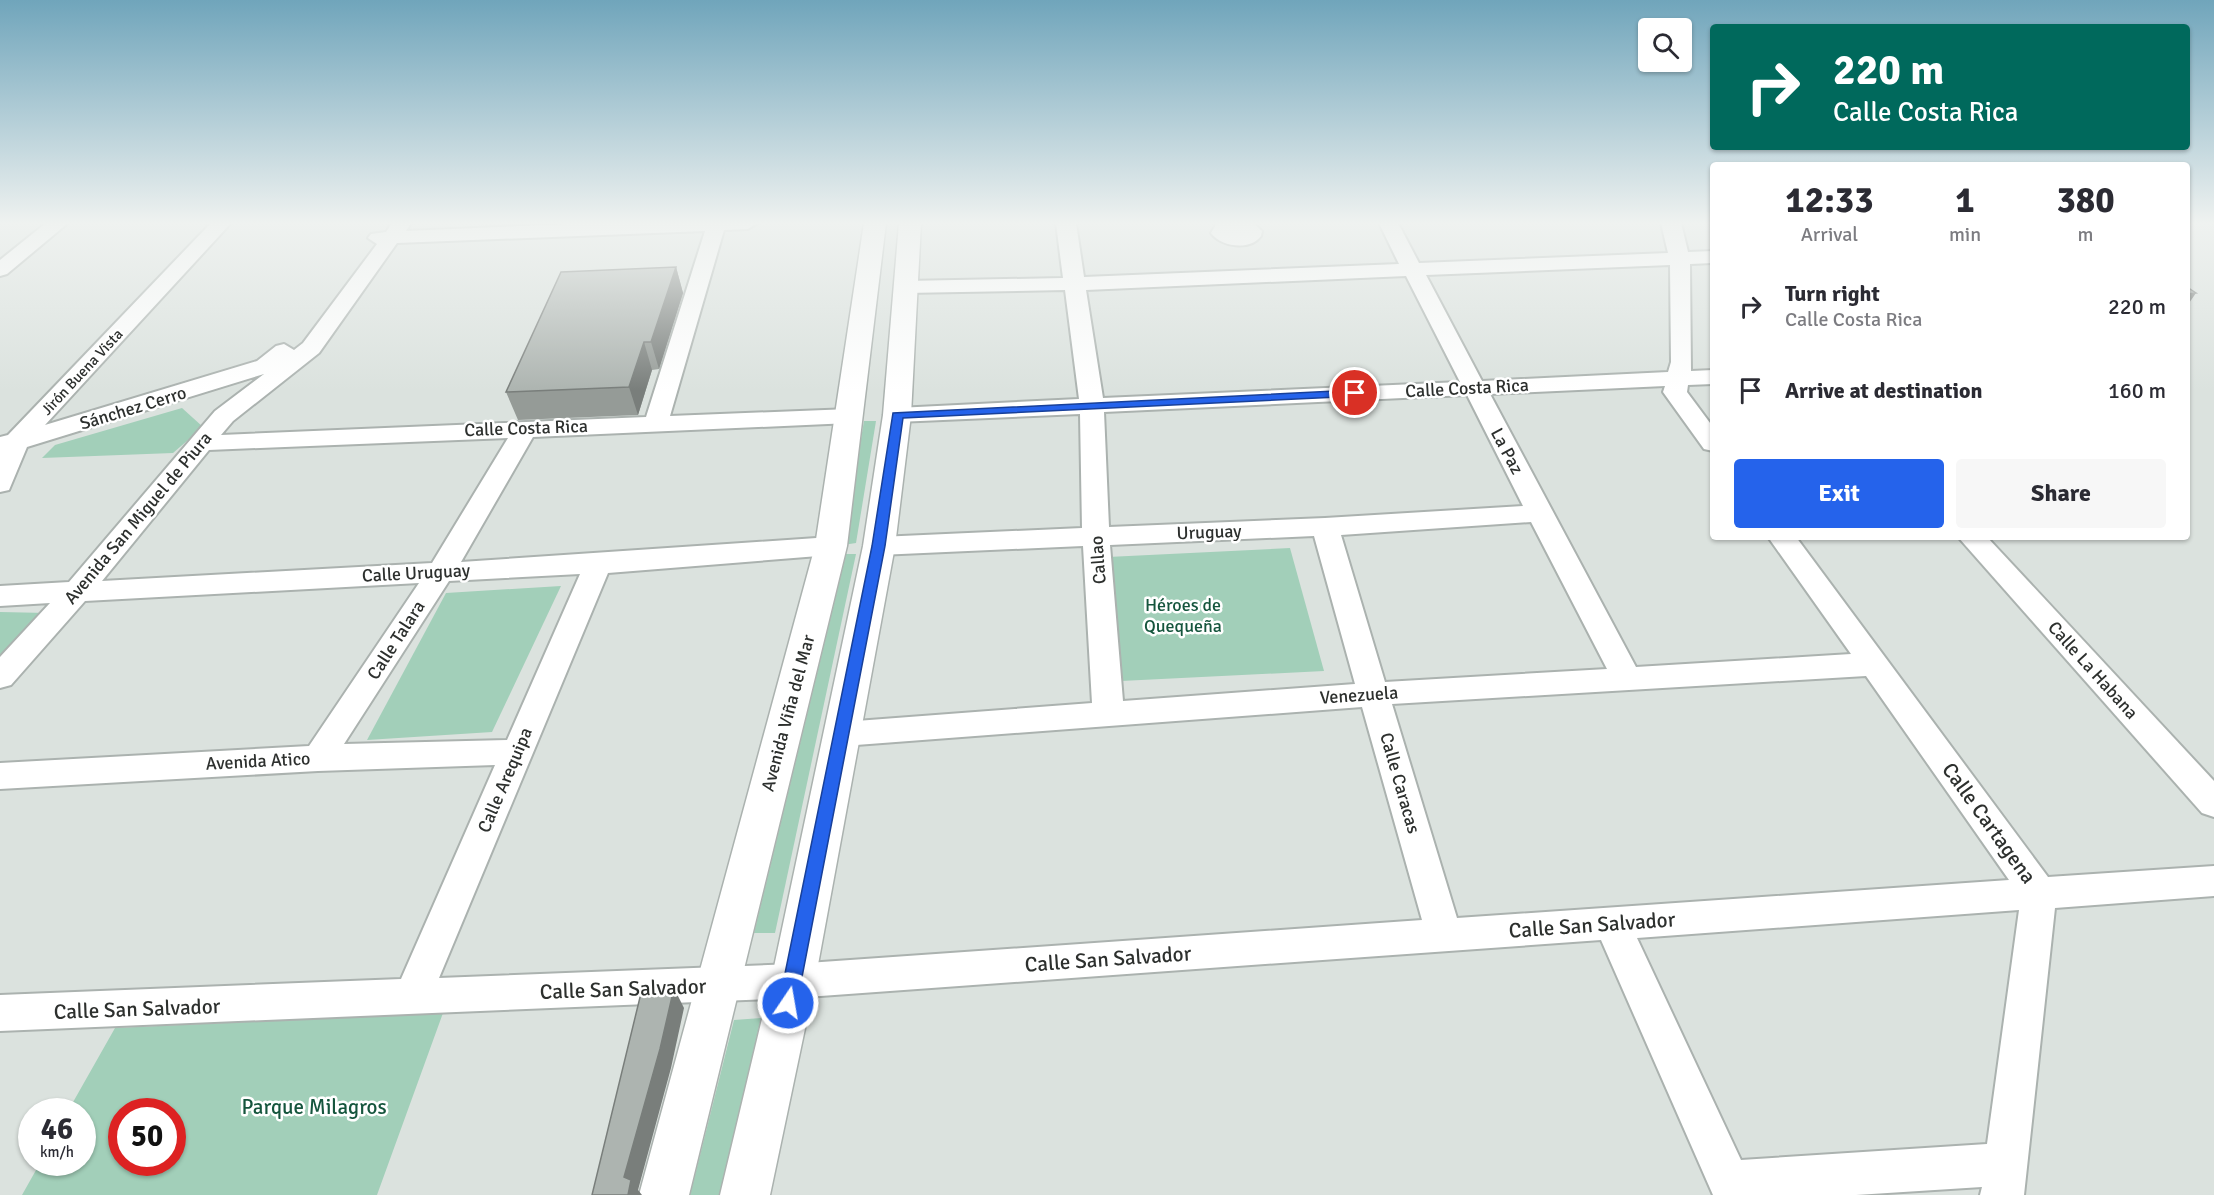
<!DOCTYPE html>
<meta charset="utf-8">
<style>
body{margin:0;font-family:Signika,sans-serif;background:#f7f7f7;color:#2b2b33;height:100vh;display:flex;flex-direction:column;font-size:22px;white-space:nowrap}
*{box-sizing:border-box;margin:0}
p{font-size:20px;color:#7c7c81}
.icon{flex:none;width:33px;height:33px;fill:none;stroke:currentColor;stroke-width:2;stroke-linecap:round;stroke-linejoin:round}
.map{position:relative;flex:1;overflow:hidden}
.side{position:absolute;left:1710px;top:162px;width:480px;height:378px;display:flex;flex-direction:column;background:#fff;border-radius:6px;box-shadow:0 2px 4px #0004}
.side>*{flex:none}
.guide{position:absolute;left:1710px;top:24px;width:480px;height:126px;border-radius:6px;box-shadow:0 2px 4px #0004;background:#00695c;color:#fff;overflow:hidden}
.controls{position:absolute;left:1638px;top:18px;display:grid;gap:12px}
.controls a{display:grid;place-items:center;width:54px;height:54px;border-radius:6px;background:#fff;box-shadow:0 2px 4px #0004;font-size:30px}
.speed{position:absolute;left:18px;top:1098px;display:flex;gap:12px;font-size:30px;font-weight:700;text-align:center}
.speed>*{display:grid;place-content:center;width:78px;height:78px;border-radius:50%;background:#fff;box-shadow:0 2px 4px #0004;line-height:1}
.speed small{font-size:15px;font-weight:400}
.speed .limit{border:9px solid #d22;background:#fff;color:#111}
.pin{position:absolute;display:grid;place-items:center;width:51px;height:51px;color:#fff;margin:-26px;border:3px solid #fff;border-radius:50%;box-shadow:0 2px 6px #0007}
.me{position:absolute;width:66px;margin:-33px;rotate:12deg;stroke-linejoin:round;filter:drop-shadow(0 0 4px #0008)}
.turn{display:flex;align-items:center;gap:21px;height:126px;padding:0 24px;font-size:27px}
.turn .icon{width:78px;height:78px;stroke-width:2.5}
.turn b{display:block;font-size:42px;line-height:51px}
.eta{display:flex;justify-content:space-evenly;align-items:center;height:102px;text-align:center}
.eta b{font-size:36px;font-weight:800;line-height:42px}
.button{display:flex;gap:12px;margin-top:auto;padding:12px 24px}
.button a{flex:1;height:69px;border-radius:6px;background:#2563eb;color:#fff;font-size:24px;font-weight:800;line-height:69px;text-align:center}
.button a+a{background:#f7f7f7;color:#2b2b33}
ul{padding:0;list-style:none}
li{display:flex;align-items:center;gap:18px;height:84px;padding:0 24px}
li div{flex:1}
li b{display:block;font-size:22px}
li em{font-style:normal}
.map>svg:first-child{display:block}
</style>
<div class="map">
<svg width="2214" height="1195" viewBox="0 0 2214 1195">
<rect width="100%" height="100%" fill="#dbe2de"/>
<g fill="#a2cfb9" fill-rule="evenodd">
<path d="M 182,408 L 203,427 L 173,453 L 42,458 L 55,445 Z"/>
<path d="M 864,421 L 876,421 L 856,543 L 843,545 Z"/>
<path d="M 1290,548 L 1324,671 L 1121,681 L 1108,557 Z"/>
<path d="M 846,554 L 856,554 L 775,933 L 754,933 Z"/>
<path d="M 561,586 L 492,732 L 367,740 L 446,593 Z"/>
<path d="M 0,612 L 47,613 L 0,668 Z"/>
<path d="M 443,1013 L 377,1195 L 22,1195 L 40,1163 L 82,1162 L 82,1112 L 68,1111 L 115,1028 ZM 122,1112 L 172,1112 L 172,1162 L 122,1162 Z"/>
<path d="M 761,1018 L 720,1195 L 690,1195 L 734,1020 Z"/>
</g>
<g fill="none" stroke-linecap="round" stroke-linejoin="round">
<defs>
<g id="minor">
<path d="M 46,223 L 68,223 L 7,274 L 0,276 L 0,260 Z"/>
<path d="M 211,223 L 231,223 L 45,425 L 257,361 L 276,346 L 284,344 L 294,350 L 303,343 L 377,244 L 368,238 L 371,234 L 386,232 L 392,223 L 411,223 L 406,231 L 592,223 L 757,223 L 748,229 L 724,230 L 670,416 L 850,409 L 859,411 L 862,416 L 859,421 L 850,423 L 533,437 L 461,562 L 831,537 L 841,540 L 845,546 L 841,552 L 831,555 L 608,573 L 439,978 L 793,964 L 1422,920 L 1362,707 L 843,746 L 832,743 L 827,734 L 832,725 L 843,722 L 1092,703 L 1083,546 L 879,555 L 869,552 L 865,546 L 869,540 L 879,537 L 1082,528 L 1080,414 L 897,422 L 888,420 L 885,415 L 888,410 L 897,408 L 1079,399 L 1065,290 L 905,293 L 898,291 L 895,287 L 898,283 L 905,281 L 1063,278 L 1056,223 L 1076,223 L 1084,277 L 1399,264 L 1379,223 L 1398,223 L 1419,263 L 1668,253 L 1661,223 L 1681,223 L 1688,252 L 1713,251 L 1713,263 L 1690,264 L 1691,371 L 1713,370 L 1713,384 L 1688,385 L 1687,392 L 1713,427 L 1713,451 L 1704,449 L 1663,392 L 1665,386 L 1490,394 L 1636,667 L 1851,654 L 1768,537 L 1796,537 L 2048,877 L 2214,866 L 2214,896 L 2055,908 L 2024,1195 L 1980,1195 L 1982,1187 L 1856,1195 L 1713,1195 L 1601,940 L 793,998 L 0,1031 L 0,995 L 401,979 L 495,765 L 318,771 L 0,789 L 0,763 L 309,746 L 419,583 L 85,601 L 11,685 L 0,688 L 0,657 L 50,603 L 0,606 L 0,586 L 69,582 L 215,411 L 264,374 L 27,447 L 9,490 L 0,492 L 0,437 L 8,435 ZM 705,231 L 646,417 L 221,435 L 233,421 L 319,353 L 397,243 ZM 1670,265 L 1671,362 L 1668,372 L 1482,381 L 1426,275 ZM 1406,276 L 1460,382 L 1103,398 L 1086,290 ZM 1467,395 L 1523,506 L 1325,518 L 1109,527 L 1104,412 ZM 508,438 L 432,563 L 102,581 L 209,450 ZM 1531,522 L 1607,669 L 1385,682 L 1341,535 ZM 1314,536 L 1355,684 L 1123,701 L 1110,545 ZM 580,574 L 507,740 L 344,744 L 449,581 ZM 1866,676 L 2009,880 L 1457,918 L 1392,704 ZM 2019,910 L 1987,1144 L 1741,1160 L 1637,938 Z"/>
<path d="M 1217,223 L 1253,223 L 1262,231 L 1261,236 C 1250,251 1221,247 1211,233 Z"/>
<path d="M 1958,537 L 1987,537 L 2214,781 L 2214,817 L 2202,813 Z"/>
</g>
<g id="major">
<path d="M 864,223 L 886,223 L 847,546 L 689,1195 L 639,1195 L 815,546 Z"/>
<path d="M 899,223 L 921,223 L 911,415 L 895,546 L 815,981 L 770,1195 L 720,1195 L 771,981 L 863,546 L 883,415 Z"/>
</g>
</defs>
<use href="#minor" stroke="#abb2af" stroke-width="4"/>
<use href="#major" stroke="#abb2af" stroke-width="3"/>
<use href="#minor" fill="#fff" fill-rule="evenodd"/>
<use href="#major" fill="#fff" fill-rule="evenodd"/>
</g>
<path fill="#959b97" d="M 676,267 L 683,293 L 659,369 L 652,370 L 638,415 L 518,420 L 506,392 Z"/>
<g fill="#797e7b">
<path d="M 676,267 L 683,293 L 659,369 L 651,342 Z"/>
<path d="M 2196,293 L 2187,306 L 2187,294 Z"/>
<path d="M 644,342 L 652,370 L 638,415 L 629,387 Z"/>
<path d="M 674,988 L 684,1008 L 671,1068 L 638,1190 L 642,1195 L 628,1195 L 624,1177 Z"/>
</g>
<g fill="#adb4b0" stroke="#797e7b" stroke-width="1.5">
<path d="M 676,267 L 651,342 L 644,342 L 629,387 L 506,392 L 561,272 Z"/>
<path d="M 2187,287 L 2196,293 L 2187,294 Z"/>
<path d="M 674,988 L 660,1049 L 624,1177 L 631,1180 L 628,1195 L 592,1195 L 642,989 Z"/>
</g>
<linearGradient id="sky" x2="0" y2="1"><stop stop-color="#70a5bb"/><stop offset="0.57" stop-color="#eff2f0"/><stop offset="1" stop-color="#eff2f0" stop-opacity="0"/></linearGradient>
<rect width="2214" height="391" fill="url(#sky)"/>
<path fill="#2563eb" stroke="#184099" stroke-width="1.5" d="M 1355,390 L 1360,393 L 1359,396 L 903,418 L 885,546 L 797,1003 L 794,1009 L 788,1011 L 781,1009 L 779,1003 L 872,546 L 893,413 Z"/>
<g text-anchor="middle" stroke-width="5" stroke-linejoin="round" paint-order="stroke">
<g font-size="15" fill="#2d302e" stroke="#fff">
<text transform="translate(82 372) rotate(-47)" y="5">Jirón Buena Vista</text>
</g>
<g font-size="18" fill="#2d302e" stroke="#fff">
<text transform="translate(1467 388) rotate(-3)" y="6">Calle Costa Rica</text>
<text transform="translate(133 408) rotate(-17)" y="6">Sánchez Cerro</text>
<text transform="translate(526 428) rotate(-2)" y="6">Calle Costa Rica</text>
<text transform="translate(1507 451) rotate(62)" y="6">La Paz</text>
<text transform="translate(138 518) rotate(-50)" y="6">Avenida San Miguel de Piura</text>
<text transform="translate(1209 532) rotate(-2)" y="6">Uruguay</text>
<text transform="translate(1098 560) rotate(-94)" y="6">Callao</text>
<text transform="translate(416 573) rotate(-3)" y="6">Calle Uruguay</text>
<text transform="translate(396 640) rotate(-57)" y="6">Calle Talara</text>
<text transform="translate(2093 670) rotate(48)" y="6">Calle La Habana</text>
<text transform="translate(1359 695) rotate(-4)" y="6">Venezuela</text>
<text transform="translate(788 713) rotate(-75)" y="6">Avenida Viña del Mar</text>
<text transform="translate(258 761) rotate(-3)" y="6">Avenida Atico</text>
<text transform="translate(505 780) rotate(-67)" y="6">Calle Arequipa</text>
<text transform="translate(1400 783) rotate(74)" y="6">Calle Caracas</text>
</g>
<g font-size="18" fill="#15553d" stroke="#fff">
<text x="1183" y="611">Héroes de<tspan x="1183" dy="21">Quequeña</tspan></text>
</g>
<g font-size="21" fill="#2d302e" stroke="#fff">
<text transform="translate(1989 823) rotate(54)" y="7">Calle Cartagena</text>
<text transform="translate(1592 925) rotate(-4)" y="7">Calle San Salvador</text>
<text transform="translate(1108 959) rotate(-4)" y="7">Calle San Salvador</text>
<text transform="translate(623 989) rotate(-2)" y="7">Calle San Salvador</text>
<text transform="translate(137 1009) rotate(-2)" y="7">Calle San Salvador</text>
</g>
<g font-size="21" fill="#15553d" stroke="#fff">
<text x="314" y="1114">Parque Milagros</text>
</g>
</g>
</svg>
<div class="controls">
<a><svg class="icon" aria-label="search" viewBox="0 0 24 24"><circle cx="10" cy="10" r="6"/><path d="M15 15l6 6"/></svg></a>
</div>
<div class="speed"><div>46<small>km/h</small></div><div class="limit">50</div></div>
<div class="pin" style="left:1355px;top:393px;background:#d93025"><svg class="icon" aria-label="arrive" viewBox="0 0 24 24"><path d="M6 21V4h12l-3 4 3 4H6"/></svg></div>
<svg class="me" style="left:788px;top:1003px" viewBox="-20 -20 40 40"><circle r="17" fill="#2563eb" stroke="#fff" stroke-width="3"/><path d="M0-11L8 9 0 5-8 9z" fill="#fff"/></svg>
<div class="guide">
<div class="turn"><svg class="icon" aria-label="right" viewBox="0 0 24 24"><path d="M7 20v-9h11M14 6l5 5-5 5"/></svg><div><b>220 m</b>Calle Costa Rica</div></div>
</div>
<section class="side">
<div class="eta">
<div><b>12:33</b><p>Arrival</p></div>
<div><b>1</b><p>min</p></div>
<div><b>380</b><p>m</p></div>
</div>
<ul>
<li><svg class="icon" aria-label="right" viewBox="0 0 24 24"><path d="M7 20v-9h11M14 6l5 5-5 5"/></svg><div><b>Turn right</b><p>Calle Costa Rica</p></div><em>220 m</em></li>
<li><svg class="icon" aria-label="arrive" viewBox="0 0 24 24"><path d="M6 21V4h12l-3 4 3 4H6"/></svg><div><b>Arrive at destination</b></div><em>160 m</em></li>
</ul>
<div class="button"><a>Exit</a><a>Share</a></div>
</section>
</div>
